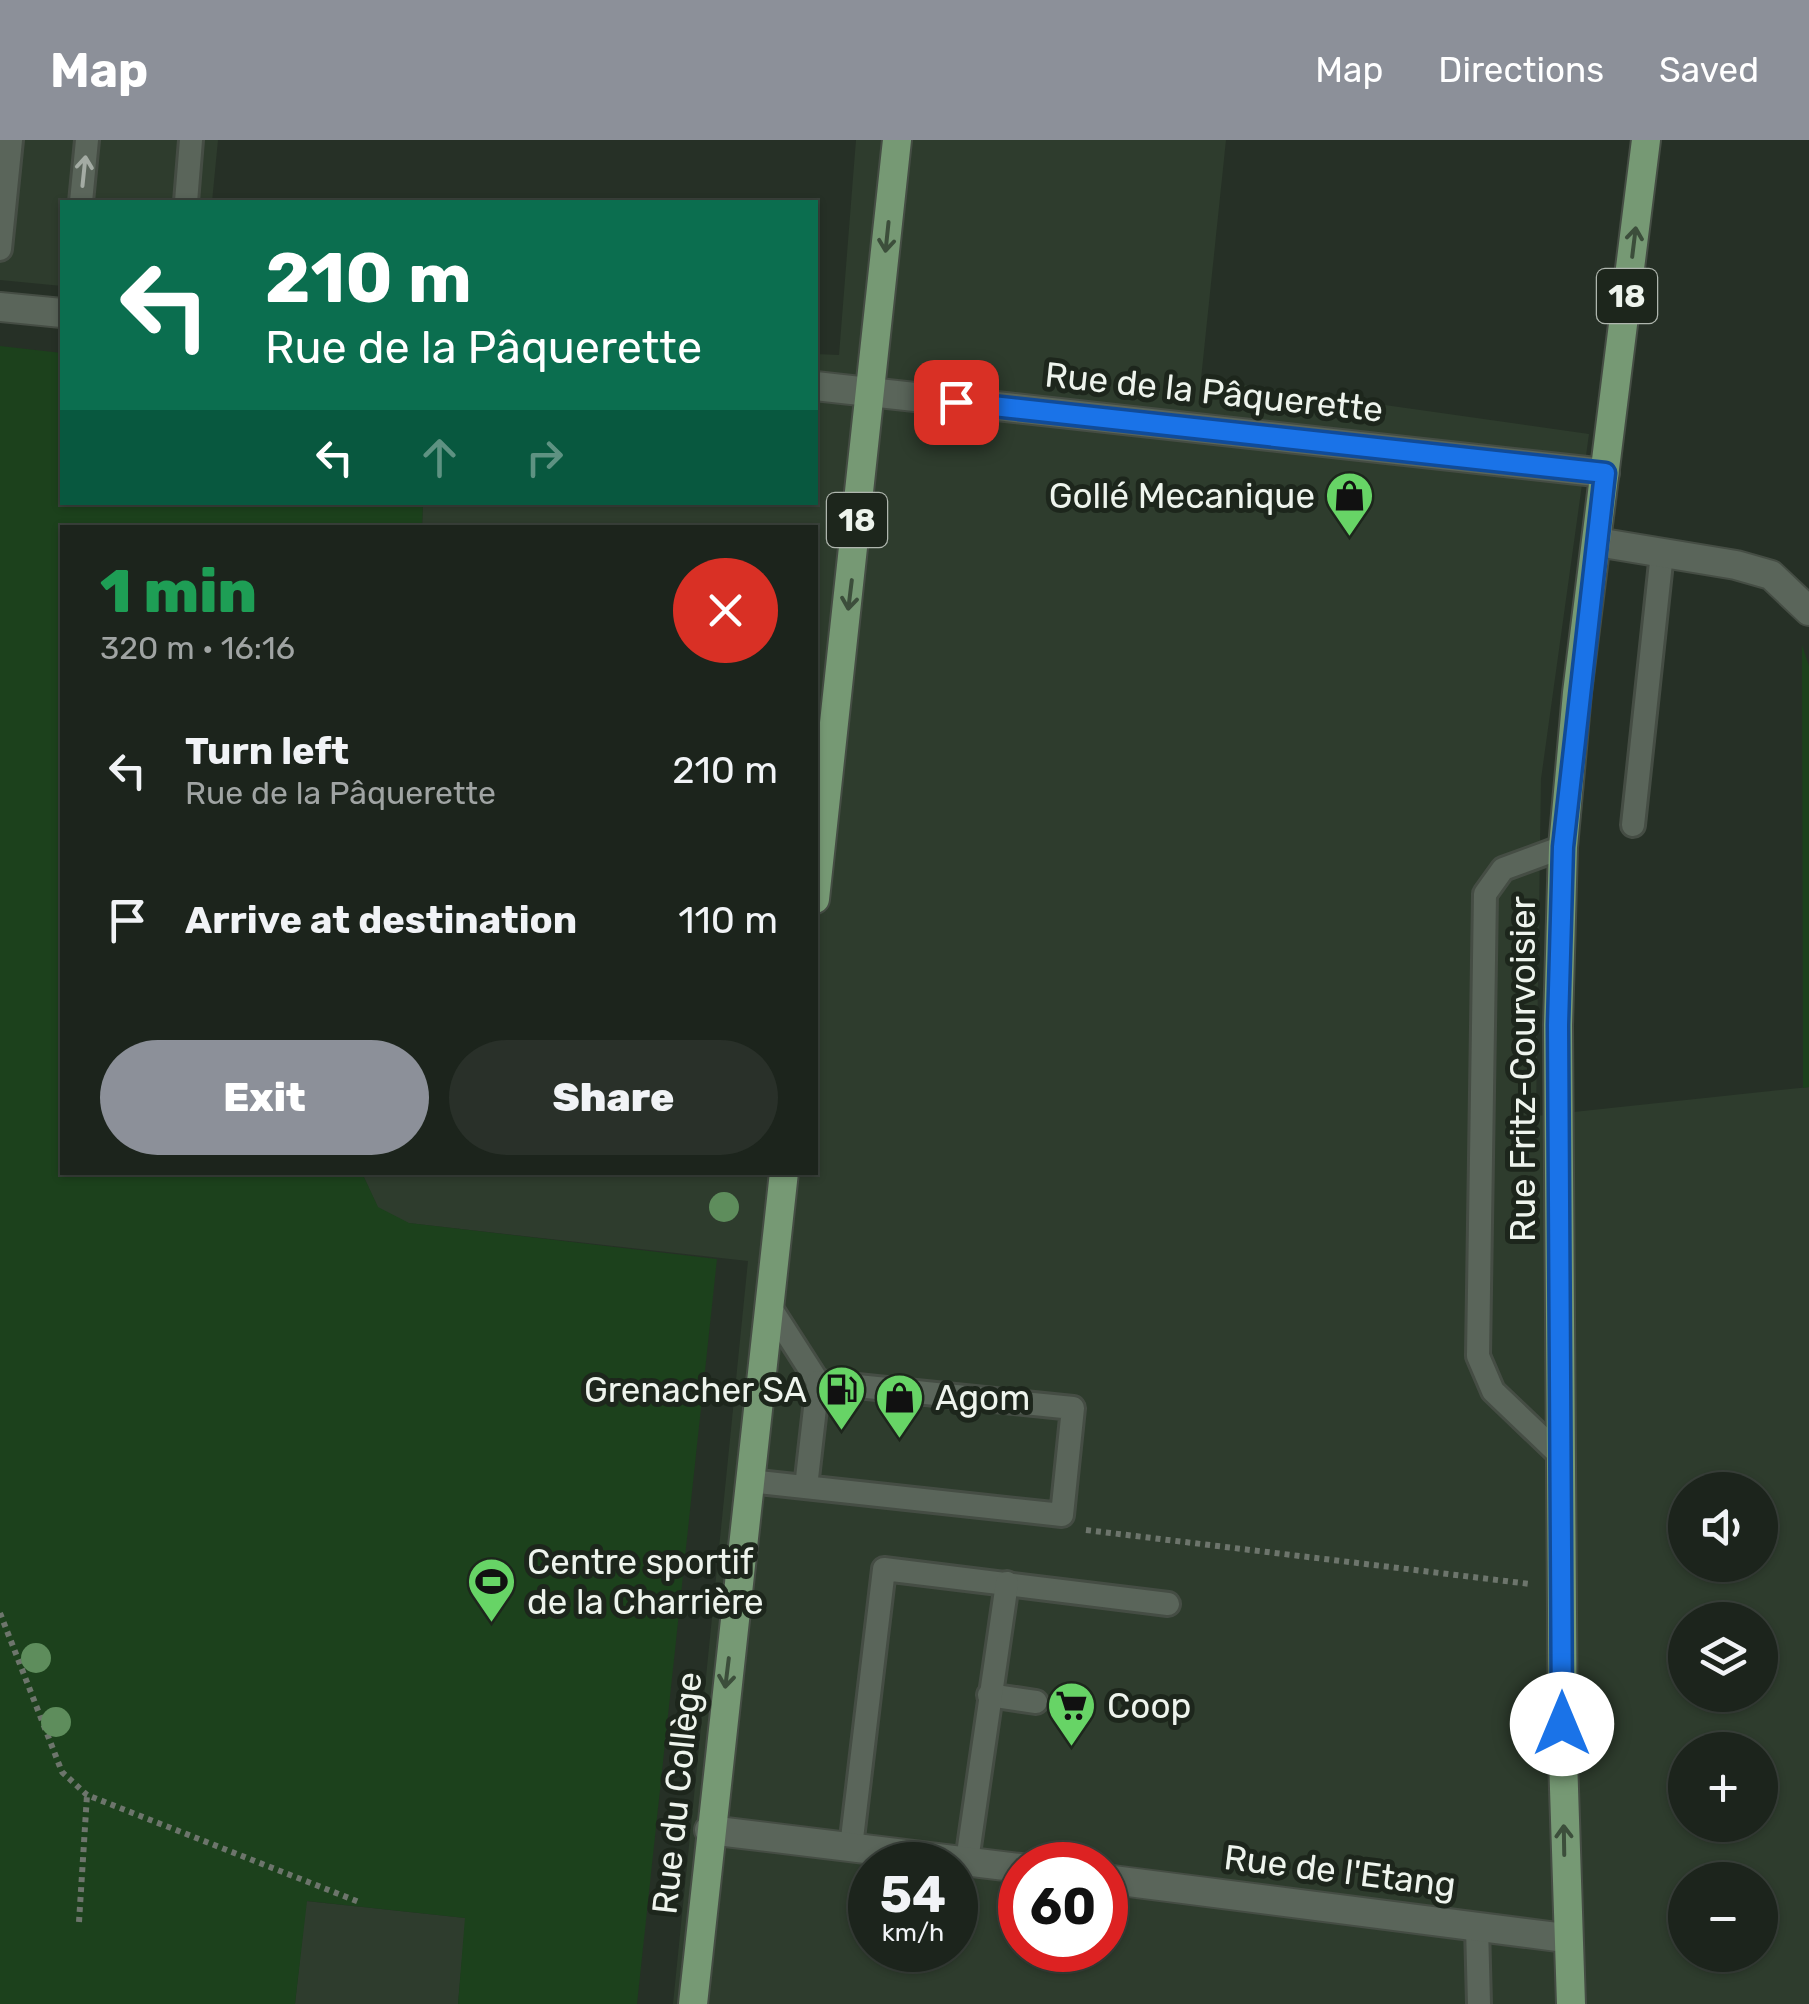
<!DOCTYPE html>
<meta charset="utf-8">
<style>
body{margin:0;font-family:Rubik,sans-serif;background:#293029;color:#f1f3f6;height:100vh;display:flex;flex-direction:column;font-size:38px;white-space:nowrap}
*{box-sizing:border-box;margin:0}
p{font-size:32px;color:#a0a4a3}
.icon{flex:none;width:55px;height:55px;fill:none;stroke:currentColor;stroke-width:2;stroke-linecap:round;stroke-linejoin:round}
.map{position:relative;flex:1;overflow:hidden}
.sheet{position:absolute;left:60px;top:385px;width:758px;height:650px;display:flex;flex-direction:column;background:#1c241c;border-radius:0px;box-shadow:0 2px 8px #0004,0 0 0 2px #3a413b}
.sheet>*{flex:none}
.hud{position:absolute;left:60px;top:60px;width:758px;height:305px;border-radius:0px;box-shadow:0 2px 8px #0004,0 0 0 2px #3a413b;background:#0b6e4f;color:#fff;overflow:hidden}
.buttons{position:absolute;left:1668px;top:1332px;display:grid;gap:20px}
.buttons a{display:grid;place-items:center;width:110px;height:110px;border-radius:50%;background:#1c241c;box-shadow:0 2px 8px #0004,0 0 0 2px #3a413b;font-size:50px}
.speed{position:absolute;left:848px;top:1702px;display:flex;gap:20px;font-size:50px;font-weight:700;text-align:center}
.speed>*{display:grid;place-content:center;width:130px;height:130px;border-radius:50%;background:#1c241c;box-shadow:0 2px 8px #0004,0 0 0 2px #3a413b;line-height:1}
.speed small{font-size:25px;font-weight:400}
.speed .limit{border:15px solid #d22;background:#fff;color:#111}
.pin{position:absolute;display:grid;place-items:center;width:85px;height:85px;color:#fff;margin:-42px;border-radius:20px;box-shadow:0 5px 15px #0006}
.me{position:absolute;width:110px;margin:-55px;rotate:0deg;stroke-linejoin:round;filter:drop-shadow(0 0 8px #0008)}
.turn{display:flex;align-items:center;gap:35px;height:210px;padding:0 40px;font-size:45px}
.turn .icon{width:130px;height:130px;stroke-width:2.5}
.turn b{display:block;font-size:70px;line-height:85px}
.lanes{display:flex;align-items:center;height:95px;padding:0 40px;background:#0003;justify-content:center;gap:50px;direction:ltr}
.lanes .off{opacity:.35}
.round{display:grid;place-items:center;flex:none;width:105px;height:105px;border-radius:52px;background:#293029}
.head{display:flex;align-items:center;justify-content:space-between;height:170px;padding:0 40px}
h1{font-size:60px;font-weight:800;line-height:75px;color:#1e9e55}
.cta{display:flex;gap:20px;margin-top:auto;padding:20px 40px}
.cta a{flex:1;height:115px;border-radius:60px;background:#8c9099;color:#fff;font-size:40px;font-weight:800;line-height:115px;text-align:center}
.cta a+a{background:#293029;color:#f1f3f6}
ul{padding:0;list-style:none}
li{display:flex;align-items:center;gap:30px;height:150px;padding:0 40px}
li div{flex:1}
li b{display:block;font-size:38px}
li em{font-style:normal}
header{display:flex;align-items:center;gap:60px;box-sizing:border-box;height:140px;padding:0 50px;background:#8c9099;color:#fff}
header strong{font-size:48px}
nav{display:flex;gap:55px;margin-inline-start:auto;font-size:35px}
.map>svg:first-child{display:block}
</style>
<header>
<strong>Map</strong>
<nav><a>Map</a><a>Directions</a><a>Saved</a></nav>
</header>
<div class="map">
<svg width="1809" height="1864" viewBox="0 0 1809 1864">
<rect width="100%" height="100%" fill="#263026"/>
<g fill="#2e3c2d" fill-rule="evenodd">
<path d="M 0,0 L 218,0 L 212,62 L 62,62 L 62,146 L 0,140 Z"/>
<path d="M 856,0 L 1226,0 L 1201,239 L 1589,294 L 1541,639 L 1536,976 L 1809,947 L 1809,1864 L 673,1864 L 748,1121 L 408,1083 L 378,1068 L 362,1033 L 815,1032 L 815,388 L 422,387 L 423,363 L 815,362 L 815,214 L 839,215 ZM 1685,1350 L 1760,1350 L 1760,1425 L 1685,1425 ZM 1685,1480 L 1760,1480 L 1760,1555 L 1685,1555 ZM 1685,1610 L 1760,1610 L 1760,1685 L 1685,1685 ZM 870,1725 L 955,1725 L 955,1810 L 870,1810 ZM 1020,1725 L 1105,1725 L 1105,1810 L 1020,1810 ZM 1685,1740 L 1760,1740 L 1760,1815 L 1685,1815 Z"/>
<path d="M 306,1761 L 466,1778 L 458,1864 L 295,1864 Z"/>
</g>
<g fill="#1c411c">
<path d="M 0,206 L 62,213 L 62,362 L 423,363 L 422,387 L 62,388 L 62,1032 L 362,1033 L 378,1067 L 409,1083 L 717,1119 L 637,1864 L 458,1864 L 465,1778 L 307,1761 L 295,1864 L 0,1864 Z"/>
<path d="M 1802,505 L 1809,526 L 1809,947 L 1803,948 Z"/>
</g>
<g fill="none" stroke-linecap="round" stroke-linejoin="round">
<defs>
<g id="service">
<path d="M 81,62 L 87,0"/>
<path d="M 186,62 L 191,0"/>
<path d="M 0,109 L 11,0"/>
<path d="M 1633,685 L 1662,413"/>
<path d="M 768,1164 L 818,1242"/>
<path d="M 1562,1317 L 1493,1251 L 1478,1216 L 1485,754 L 1503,729 L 1563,707"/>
<path d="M 749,1341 L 1062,1375 L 1073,1268 L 818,1242 L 806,1347"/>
<path d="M 989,1555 L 1036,1562"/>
<path d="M 851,1707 L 884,1429 L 1168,1464"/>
<path d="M 967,1721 L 1007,1443"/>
<path d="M 1477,1786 L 1479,1864"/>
</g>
<g id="minor">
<path d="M 0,167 L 62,173"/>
<path d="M 815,246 L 1605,333"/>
<path d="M 1597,402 L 1736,425 L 1771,435 L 1809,471"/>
<path d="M 709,1690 L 1020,1728"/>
<path d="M 1105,1739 L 1565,1798"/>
</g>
<g id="primary">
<path d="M 815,759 L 897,0"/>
<path d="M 693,1864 L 784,1032"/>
<path d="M 1571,1864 L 1563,1618 L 1558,885 L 1563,707 L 1577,553 L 1646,0"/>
</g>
</defs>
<use href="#service" stroke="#454d44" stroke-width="28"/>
<use href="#minor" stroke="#454d44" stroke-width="32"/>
<use href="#primary" stroke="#454d44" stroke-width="32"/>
<g stroke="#6d756c" stroke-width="6" stroke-dasharray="5 5" stroke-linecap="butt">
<path d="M 1086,1390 L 1530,1444"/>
<path d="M 0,1473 L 62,1632 L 87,1655 L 359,1762"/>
<path d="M 79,1782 L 87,1655"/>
</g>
<use href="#service" stroke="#5a655a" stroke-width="22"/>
<use href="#minor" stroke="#5a655a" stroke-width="28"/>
<use href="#primary" stroke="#769974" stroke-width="28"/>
</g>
<g fill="#5e8d5c">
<circle cx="724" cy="1067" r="15"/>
<circle cx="36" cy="1518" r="15"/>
<circle cx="56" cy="1582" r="15"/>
</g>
<defs><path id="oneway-shaft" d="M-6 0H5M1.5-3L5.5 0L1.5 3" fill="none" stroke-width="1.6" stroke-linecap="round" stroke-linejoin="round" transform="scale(2.5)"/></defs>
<use stroke="#a4aca4" href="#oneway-shaft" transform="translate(84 31) rotate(-84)"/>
<g stroke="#3c4e3b">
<use href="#oneway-shaft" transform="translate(887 97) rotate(96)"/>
<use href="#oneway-shaft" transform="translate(1634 102) rotate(-83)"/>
<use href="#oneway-shaft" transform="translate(850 455) rotate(97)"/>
<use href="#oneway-shaft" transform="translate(727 1533) rotate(97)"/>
<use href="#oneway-shaft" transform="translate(1564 1700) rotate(-91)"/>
</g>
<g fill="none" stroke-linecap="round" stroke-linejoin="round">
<defs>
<path id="route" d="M 956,262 L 1605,333 L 1563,707 L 1558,885 L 1562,1584"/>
</defs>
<use href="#route" stroke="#114b97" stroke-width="25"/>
<use href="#route" stroke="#1a73e8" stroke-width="18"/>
</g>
<defs>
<symbol id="shop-pin" viewBox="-11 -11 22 30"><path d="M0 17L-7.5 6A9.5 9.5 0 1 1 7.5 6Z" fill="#67d466" stroke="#1d261c"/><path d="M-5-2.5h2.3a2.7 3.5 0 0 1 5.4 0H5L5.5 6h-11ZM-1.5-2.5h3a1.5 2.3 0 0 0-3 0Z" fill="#111"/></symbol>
<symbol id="fuel-pin" viewBox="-11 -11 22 30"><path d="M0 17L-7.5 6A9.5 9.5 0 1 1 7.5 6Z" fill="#67d466" stroke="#1d261c"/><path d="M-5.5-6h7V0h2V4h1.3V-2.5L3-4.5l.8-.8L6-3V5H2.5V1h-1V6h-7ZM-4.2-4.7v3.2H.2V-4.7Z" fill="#111"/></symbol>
<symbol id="stadium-pin" viewBox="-11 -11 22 30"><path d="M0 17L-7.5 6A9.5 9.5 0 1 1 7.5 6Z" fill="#67d466" stroke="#1d261c"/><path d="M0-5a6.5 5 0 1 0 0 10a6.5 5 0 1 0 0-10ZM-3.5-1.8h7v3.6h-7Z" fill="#111"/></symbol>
<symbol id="supermarket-pin" viewBox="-11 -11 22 30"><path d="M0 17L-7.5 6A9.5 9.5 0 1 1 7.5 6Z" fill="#67d466" stroke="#1d261c"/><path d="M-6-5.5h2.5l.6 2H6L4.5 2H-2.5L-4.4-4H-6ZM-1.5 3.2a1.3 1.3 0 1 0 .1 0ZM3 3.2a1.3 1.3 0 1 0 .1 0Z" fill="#111"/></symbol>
</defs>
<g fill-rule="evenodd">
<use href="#shop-pin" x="1322" y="328" width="55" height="75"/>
<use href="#fuel-pin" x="814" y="1222" width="55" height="75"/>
<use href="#shop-pin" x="872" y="1230" width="55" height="75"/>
<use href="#stadium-pin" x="464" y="1414" width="55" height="75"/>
<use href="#supermarket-pin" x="1044" y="1538" width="55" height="75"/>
</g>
<g text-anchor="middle" stroke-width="10" stroke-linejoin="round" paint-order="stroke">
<g fill="#1d261c" stroke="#afb6ae" stroke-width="2.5">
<rect x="1597" y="129" width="60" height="54" rx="8"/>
<rect x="827" y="353" width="60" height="54" rx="8"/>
</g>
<g font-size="32" font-weight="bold" fill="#eef4ed">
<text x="1627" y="167">18</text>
<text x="857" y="391">18</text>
</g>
<g font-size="35" fill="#eef4ed" stroke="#1d261c">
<text transform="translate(1214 252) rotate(6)" y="12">Rue de la Pâquerette</text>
<text transform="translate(1523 929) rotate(-90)" y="12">Rue Fritz-Courvoisier</text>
<text transform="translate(677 1653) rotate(-84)" y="12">Rue du Collège</text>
<text transform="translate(1340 1731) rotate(7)" y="12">Rue de l'Etang</text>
</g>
<g font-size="35" fill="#eef4ed" stroke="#1d261c" text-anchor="start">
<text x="1315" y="368" text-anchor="end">Gollé Mecanique</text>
<text x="807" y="1262" text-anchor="end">Grenacher SA</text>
<text x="935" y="1270">Agom</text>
<text x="527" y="1434">Centre sportif<tspan x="527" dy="40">de la Charrière</tspan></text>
<text x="1107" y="1578">Coop</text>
</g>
</g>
</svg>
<div class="buttons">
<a><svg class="icon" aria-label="sound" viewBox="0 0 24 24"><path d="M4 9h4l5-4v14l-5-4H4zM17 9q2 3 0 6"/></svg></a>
<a><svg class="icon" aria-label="layers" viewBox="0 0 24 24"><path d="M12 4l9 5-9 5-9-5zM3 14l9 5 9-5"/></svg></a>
<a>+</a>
<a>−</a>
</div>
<div class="speed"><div>54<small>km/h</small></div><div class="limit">60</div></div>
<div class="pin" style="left:956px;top:262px;background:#d93025"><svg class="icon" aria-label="arrive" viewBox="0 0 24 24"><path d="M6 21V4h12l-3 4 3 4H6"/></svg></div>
<svg class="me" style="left:1562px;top:1584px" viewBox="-20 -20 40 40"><circle r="19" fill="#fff"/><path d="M0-13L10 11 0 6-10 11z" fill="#1a73e8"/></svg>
<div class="hud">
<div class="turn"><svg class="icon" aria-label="left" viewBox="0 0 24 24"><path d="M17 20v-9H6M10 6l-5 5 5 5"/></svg><div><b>210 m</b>Rue de la Pâquerette</div></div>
<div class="lanes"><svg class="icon" aria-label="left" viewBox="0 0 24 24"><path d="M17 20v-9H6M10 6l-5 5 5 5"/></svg><svg class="icon off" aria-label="ahead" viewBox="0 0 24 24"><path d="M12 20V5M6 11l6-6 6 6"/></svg><svg class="icon off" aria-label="right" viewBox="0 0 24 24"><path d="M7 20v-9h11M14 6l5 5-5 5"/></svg></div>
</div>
<section class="sheet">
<div class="head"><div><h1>1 min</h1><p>320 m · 16:16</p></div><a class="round" style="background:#d93025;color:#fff"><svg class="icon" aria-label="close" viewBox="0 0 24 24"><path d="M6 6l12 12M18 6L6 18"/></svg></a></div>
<ul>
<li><svg class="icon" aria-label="left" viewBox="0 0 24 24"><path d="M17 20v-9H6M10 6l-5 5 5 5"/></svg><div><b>Turn left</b><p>Rue de la Pâquerette</p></div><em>210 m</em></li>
<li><svg class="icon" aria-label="arrive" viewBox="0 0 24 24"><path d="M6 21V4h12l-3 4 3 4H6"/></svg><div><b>Arrive at destination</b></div><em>110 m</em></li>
</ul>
<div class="cta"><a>Exit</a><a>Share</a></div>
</section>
</div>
